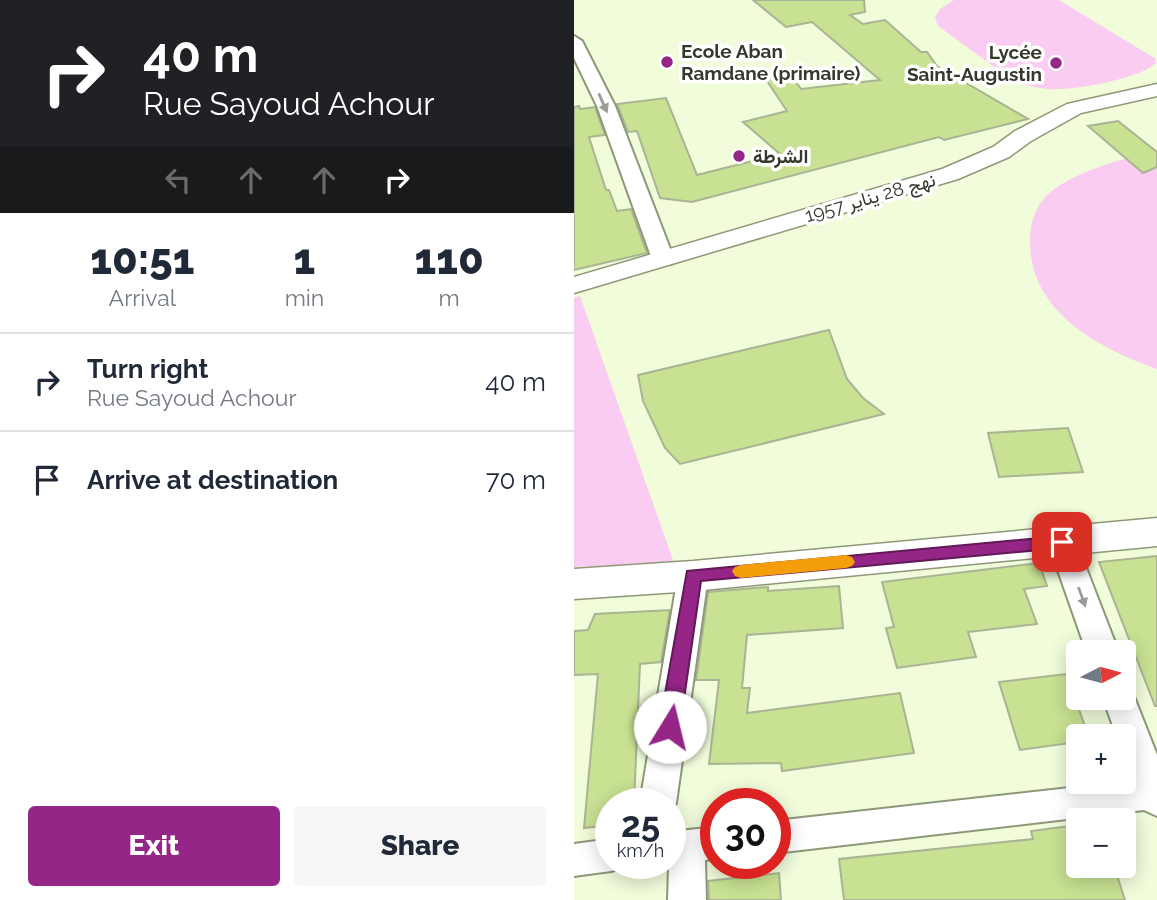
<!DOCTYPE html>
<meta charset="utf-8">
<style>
body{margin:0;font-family:Raleway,Vazirmatn,sans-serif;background:#f6f6f7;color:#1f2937;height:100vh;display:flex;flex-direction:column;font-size:26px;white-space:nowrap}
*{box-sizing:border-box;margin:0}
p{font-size:23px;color:#747a83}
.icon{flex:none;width:38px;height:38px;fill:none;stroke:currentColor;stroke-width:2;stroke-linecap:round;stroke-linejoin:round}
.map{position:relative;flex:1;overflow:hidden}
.sheet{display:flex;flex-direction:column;background:#fff;width:574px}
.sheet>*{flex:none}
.hud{background:#202124;color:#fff;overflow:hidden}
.needle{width:46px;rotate:84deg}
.buttons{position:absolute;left:492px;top:640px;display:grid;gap:14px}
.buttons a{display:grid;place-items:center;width:70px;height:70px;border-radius:7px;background:#fff;box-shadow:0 4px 18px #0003;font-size:35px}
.speed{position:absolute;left:21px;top:788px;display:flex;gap:14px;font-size:35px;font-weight:700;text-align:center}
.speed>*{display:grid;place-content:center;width:91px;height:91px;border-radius:50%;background:#fff;box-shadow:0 4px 18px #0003;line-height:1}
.speed small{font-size:18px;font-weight:400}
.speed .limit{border:10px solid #d22;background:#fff;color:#111}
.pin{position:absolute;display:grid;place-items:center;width:60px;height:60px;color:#fff;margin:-30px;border-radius:14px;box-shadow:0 4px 10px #0006}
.me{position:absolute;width:77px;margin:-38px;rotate:9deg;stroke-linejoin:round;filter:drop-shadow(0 0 5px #0008)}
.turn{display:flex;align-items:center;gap:24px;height:147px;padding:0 28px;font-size:32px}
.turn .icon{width:91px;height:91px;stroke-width:2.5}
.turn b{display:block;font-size:49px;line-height:60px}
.lanes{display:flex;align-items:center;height:66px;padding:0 28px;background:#0003;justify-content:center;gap:35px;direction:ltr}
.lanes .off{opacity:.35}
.eta{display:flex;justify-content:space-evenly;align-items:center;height:119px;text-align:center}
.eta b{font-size:42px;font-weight:800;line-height:49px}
.cta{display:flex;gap:14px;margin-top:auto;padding:14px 28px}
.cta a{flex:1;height:80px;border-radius:7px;background:#952687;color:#fff;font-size:28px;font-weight:800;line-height:80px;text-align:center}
.cta a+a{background:#f6f6f7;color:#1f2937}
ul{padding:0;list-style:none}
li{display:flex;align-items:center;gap:21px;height:98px;padding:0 28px;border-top:2px solid #e0e1e3}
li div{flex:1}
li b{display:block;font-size:26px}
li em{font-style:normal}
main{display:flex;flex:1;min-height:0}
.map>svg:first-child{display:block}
</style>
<main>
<section class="sheet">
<div class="hud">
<div class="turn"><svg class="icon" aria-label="right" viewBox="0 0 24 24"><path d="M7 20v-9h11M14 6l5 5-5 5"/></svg><div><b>40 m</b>Rue Sayoud Achour</div></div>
<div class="lanes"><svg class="icon off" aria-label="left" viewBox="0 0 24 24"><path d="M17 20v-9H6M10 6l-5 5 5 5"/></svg><svg class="icon off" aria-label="ahead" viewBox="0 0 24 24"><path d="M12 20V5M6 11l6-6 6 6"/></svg><svg class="icon off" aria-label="ahead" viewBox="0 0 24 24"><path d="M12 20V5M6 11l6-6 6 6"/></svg><svg class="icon" aria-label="right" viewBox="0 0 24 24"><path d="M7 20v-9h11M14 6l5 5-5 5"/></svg></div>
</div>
<div class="eta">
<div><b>10:51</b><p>Arrival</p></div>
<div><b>1</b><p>min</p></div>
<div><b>110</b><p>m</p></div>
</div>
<ul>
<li><svg class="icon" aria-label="right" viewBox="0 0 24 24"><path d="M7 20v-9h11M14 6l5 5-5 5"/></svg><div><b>Turn right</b><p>Rue Sayoud Achour</p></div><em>40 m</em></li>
<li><svg class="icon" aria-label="arrive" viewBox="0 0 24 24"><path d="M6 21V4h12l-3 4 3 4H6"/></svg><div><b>Arrive at destination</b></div><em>70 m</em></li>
</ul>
<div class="cta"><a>Exit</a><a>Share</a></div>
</section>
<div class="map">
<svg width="583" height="900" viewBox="0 0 583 900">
<rect width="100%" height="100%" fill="#f0fcda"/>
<g fill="#fbccf1">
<path d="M 380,0 L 485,0 L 582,59 L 581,64 C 564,79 498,91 475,89 C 461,88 450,85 438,80 L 364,26 L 361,17 L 366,9 Z"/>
<path d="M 583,151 L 583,369 C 525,348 457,313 456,243 C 455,226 461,206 474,194 C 503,170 548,159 583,151 Z"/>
<path d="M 6,296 L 100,563 L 0,567 L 0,298 Z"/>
</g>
<g fill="#c8e192" stroke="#a9b494" stroke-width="2">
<path d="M 179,0 L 290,0 L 291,12 L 276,15 L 289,24 L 311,20 L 347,52 L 353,52 L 363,66 L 454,119 L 370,140 L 365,137 L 118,202 L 86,198 L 63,131 L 54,132 L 43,104 L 92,98 L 123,175 L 206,154 L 169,122 L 213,111 L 187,72 L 213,69 L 227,89 L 306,80 L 238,22 L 212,27 Z"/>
<path d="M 5,106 L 6,109 L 21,107 L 31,135 L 15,137 L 32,190 L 35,190 L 43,211 L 57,209 L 73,253 L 0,270 L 0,107 Z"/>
<path d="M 544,121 L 583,152 L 583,167 L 569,173 L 514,126 Z"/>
<path d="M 255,330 L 273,379 L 289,398 L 310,414 L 106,464 L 91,448 L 69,401 L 64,375 Z"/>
<path d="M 494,428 L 509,472 L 425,477 L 414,433 Z"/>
<path d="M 583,556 L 583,706 L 581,706 L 525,562 Z"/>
<path d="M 465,563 L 473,586 L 450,589 L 463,624 L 394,632 L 402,657 L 323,668 L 312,628 L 320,627 L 308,582 Z"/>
<path d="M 265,586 L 269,628 L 173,635 L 168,688 L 176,688 L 173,713 L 326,693 L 340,753 L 208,771 L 207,763 L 135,764 L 145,680 L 122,680 L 134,592 L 194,587 L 194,591 Z"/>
<path d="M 96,610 L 87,662 L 66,664 L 60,803 L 37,803 L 37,825 L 10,828 L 24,674 L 0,675 L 0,631 L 14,630 L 21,614 Z"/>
<path d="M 492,674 L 515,737 L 504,737 L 504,742 L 446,750 L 425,682 Z"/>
<path d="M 504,825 L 504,866 L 540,866 L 551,900 L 270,900 L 265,859 L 459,839 L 457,831 Z"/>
<path d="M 205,873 L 207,900 L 135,900 L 134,881 Z"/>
</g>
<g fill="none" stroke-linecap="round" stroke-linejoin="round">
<defs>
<g id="minor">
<path d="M 0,36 L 8,41 L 41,106 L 100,259 L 97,264 L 81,264 L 78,259 L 23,106 L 0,58 Z"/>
<path d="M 488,532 L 498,535 L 502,542 L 545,653 L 513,653 L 474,542 L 478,535 Z"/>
<path d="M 119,565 L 129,568 L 134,576 L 102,803 L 96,814 L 96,803 L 66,803 L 104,576 L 109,568 Z"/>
<path d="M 550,687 L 557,689 L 583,755 L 583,816 L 570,810 L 201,853 L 201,821 L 558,781 L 550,756 L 550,737 L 543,737 L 529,698 L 550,698 Z"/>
<path d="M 142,827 L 142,859 L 131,860 L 132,900 L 94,900 L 96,832 Z"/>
<path d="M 37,839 L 37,863 L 52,863 L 50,867 L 37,871 L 0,876 L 0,844 Z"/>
</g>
<path id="tertiary" d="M 583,84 L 583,96 L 507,113 L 457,141 L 435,157 L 384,179 L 0,293 L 0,277 L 368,169 L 419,147 L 441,131 L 493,104 Z"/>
<path id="secondary" d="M 583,518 L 583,546 L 119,591 L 0,599 L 0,569 L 119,561 Z"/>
</defs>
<use href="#minor" stroke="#8d9878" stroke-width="4"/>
<use href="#tertiary" stroke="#8d9878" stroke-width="3"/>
<use href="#secondary" stroke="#8d9878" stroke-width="3"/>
<use href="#minor" fill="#fff" fill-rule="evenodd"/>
<use href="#tertiary" fill="#fff" fill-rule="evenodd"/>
<use href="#secondary" fill="#fff" fill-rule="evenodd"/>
</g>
<defs><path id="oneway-solid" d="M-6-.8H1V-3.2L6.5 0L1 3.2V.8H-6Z" transform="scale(1.75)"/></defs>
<g fill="#9a9c96">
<use href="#oneway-solid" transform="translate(29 103) rotate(66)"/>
<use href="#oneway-solid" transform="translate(508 597) rotate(70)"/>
</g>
<path fill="#952687" stroke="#611958" stroke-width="2" d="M 488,536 L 497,542 L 488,548 L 127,581 L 106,727 L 103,733 L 96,736 L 88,733 L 85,727 L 113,571 Z"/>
<path fill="#f59e0b" d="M 272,555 L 278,557 L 281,562 L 278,566 L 272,568 L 167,578 L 161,576 L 158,571 L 161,567 L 167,565 Z"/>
<g fill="#952687" stroke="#fff" stroke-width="2.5">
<circle cx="93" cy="62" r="7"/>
<circle cx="482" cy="63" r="7"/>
<circle cx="165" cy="156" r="7"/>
</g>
<g text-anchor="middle" stroke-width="7" stroke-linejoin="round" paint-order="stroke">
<g font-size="19" font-weight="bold" fill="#35392c" stroke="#fff" text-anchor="start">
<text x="107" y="58">Ecole Aban<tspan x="107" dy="22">Ramdane (primaire)</tspan></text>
<text x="468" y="59" text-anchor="end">Lycée<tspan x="468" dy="22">Saint-Augustin</tspan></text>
<text x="179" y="163">الشرطة</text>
</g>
<g font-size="19" fill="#35392c" stroke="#fff">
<text transform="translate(296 197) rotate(-16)" y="7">نهج 28 يناير 1957</text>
</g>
</g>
</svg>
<div class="buttons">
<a><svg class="needle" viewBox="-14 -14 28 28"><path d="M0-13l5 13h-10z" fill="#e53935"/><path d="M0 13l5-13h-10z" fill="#747a83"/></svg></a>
<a>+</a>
<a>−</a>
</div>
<div class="speed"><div>25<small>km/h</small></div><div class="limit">30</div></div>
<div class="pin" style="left:488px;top:542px;background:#d93025"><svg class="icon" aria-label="arrive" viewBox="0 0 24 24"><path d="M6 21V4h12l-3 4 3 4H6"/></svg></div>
<svg class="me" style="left:96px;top:727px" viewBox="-20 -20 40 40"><circle r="19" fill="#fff"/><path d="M0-13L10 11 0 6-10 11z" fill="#952687"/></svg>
</div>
</main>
